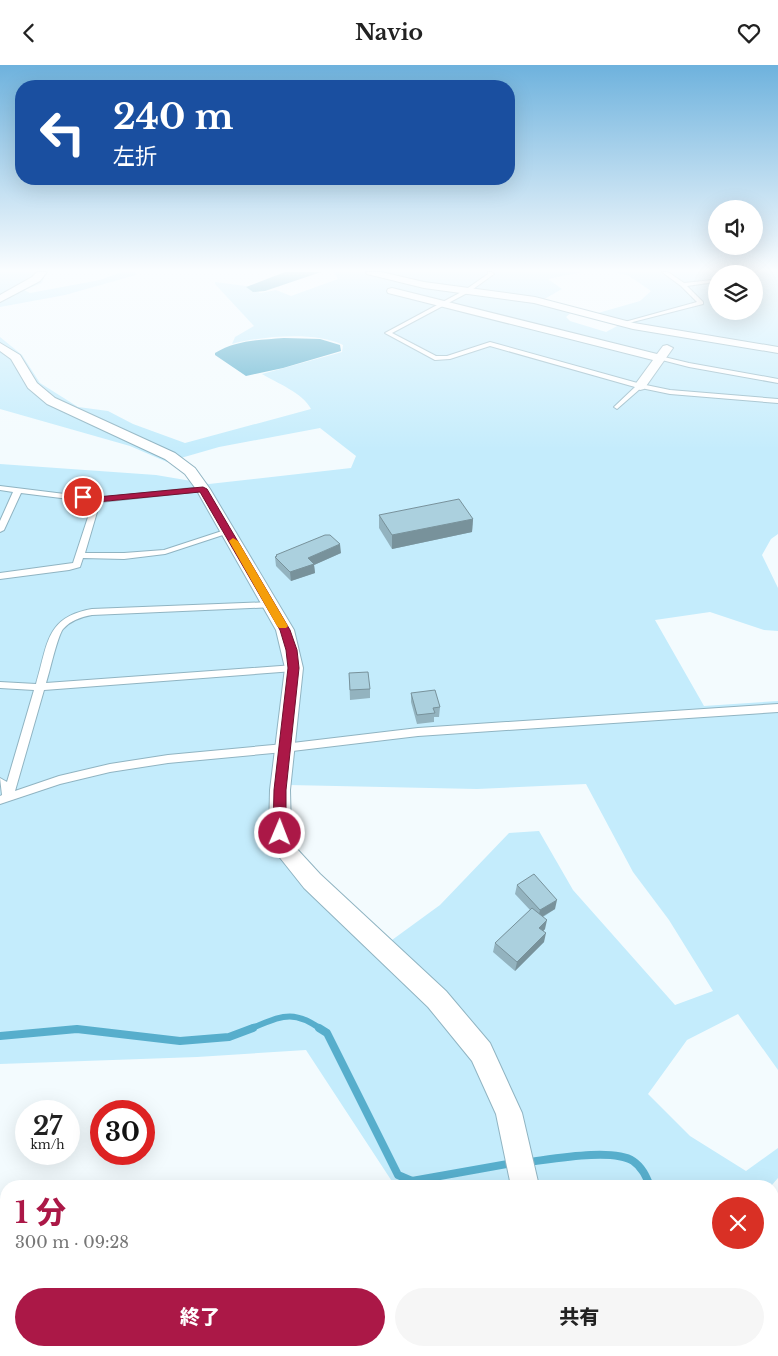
<!DOCTYPE html>
<html lang="ja">
<meta charset="utf-8">
<style>
body{margin:0;font-family:"Libre Baskerville","Noto Sans JP",serif;background:#f6f6f6;color:#222;height:100vh;display:flex;flex-direction:column;font-size:19px;white-space:nowrap}
*{box-sizing:border-box;margin:0}
p{font-size:16px;color:#767676}
.icon{flex:none;width:28px;height:28px;fill:none;stroke:currentColor;stroke-width:2;stroke-linecap:round;stroke-linejoin:round}
.map{position:relative;flex:1;overflow:hidden}
.details{position:absolute;left:0px;top:1115px;width:779px;height:176px;display:flex;flex-direction:column;background:#fff;border-radius:20px 20px 0 0;box-shadow:0 5px 20px #0002}
.details>*{flex:none}
.banner{position:absolute;left:15px;top:15px;width:500px;height:105px;border-radius:20px;box-shadow:0 5px 20px #0002;background:#1a4fa0;color:#fff;overflow:hidden}
.controls{position:absolute;left:708px;top:135px;display:grid;gap:10px}
.controls a{display:grid;place-items:center;width:55px;height:55px;border-radius:50%;background:#fff;box-shadow:0 5px 20px #0002;font-size:25px}
.speed{position:absolute;left:15px;top:1035px;display:flex;gap:10px;font-size:25px;font-weight:700;text-align:center}
.speed>*{display:grid;place-content:center;width:65px;height:65px;border-radius:50%;background:#fff;box-shadow:0 5px 20px #0002;line-height:1}
.speed small{font-size:12px;font-weight:400}
.speed .limit{border:8px solid #d22;background:#fff;color:#111}
.pin{position:absolute;display:grid;place-items:center;width:42px;height:42px;color:#fff;margin:-21px;border:2px solid #fff;border-radius:50%;box-shadow:0 1px 5px #0007}
.me{position:absolute;width:55px;margin:-28px;rotate:1deg;stroke-linejoin:round;filter:drop-shadow(0 0 4px #0008)}
.turn{display:flex;align-items:center;gap:18px;height:105px;padding:0 15px;font-size:22px}
.turn .icon{width:65px;height:65px;stroke-width:2.5}
.turn b{display:block;font-size:35px;line-height:42px}
.round{display:grid;place-items:center;flex:none;width:52px;height:52px;border-radius:26px;background:#f6f6f6}
.summary{display:flex;align-items:center;justify-content:space-between;height:85px;padding:0 15px}
h1{font-size:30px;font-weight:800;line-height:38px;color:#ab1847}
.cta{display:flex;gap:10px;margin-top:auto;padding:10px 15px}
.cta a{flex:1;height:58px;border-radius:30px;background:#ab1847;color:#fff;font-size:20px;font-weight:800;line-height:58px;text-align:center}
.cta a+a{background:#f6f6f6;color:#222}
header{display:flex;justify-content:space-between;align-items:center;height:65px;padding:0 15px;background:#fff;font-size:22px;font-weight:800}
.map>svg:first-child{display:block}
</style>
<header><svg class="icon" aria-label="back" viewBox="0 0 24 24"><path d="M15 5l-7 7 7 7"/></svg>Navio<svg class="icon" aria-label="heart" viewBox="0 0 24 24"><path d="M12 20l-8-8c-3-5 5-10 8-4 3-6 11-1 8 4z"/></svg></header>
<div class="map">
<svg width="778" height="1291" viewBox="0 0 778 1291">
<rect width="100%" height="100%" fill="#f3fbfe"/>
<g fill="#c4ecfc" fill-rule="evenodd">
<path d="M 0,207 L 46,207 L 42,218 L 24,225 L 30,228 L 100,215 L 122,207 L 136,207 L 136,210 L 65,230 L 0,242 Z"/>
<path d="M 334,207 L 582,207 L 548,214 L 562,224 L 539,237 L 573,246 L 566,252 L 570,256 L 606,267 L 619,260 L 611,253 L 598,248 L 640,236 L 651,226 L 629,211 L 615,207 L 778,207 L 778,469 L 771,474 L 762,490 L 778,523 L 778,566 L 764,565 L 710,547 L 655,555 L 704,641 L 778,636 L 778,1005 L 738,949 L 687,975 L 648,1029 L 690,1071 L 746,1106 L 778,1083 L 778,1113 L 771,1121 L 395,1121 L 306,985 L 197,992 L 0,999 L 0,399 L 156,410 L 209,419 L 351,403 L 356,391 L 320,363 L 219,382 L 167,397 L 130,381 L 0,344 L 0,272 L 22,290 L 40,318 L 78,342 L 108,346 L 133,359 L 185,378 L 311,344 C 303,328 277,318 262,309 L 342,287 L 343,280 C 316,266 261,271 232,279 L 235,272 L 254,261 L 215,219 L 215,217 L 246,221 L 260,228 L 276,225 L 291,231 L 338,214 ZM 716,209 L 754,209 L 754,246 L 716,246 ZM 586,719 L 633,807 L 669,855 L 713,926 L 675,940 L 573,825 L 539,766 L 509,768 L 440,840 L 392,875 C 366,852 295,798 288,767 C 286,753 289,735 289,720 L 477,724 Z"/>
</g>
<g fill="#57aecc">
<path d="M 285,207 L 321,207 L 265,226 L 253,227 L 246,222 Z"/>
<path d="M 284,273 L 320,274 L 340,280 L 341,286 L 283,303 L 246,311 L 215,290 L 215,288 C 237,275 259,275 284,273 Z"/>
</g>
<g fill="none" stroke-linecap="round" stroke-linejoin="round">
<path stroke="#57aecc" stroke-width="6" d="M 249,964 C 281,952 291,943 321,964"/>
<g stroke="#57aecc" stroke-width="8">
<path d="M 319,963 L 327,968 L 398,1110 L 412,1116 L 513,1098"/>
<path d="M 0,971 L 77,964 L 180,976 L 229,972 L 253,963"/>
<path d="M 529,1097 C 553,1094 613,1083 633,1096 C 642,1102 646,1111 650,1121"/>
<path d="M 656,1285 L 656,1291"/>
</g>
<defs>
<g id="service">
<path d="M 488,207 L 492,207 L 494,209 L 469,227 L 392,268 L 436,291 L 447,291 L 490,277 L 641,319 L 670,325 L 778,334 L 778,338 L 670,329 L 641,323 L 617,344 L 614,342 L 615,341 L 635,322 L 490,281 L 450,294 L 435,295 L 385,268 L 465,225 L 488,209 Z"/>
<path d="M 662,207 L 668,207 L 684,218 L 712,215 L 715,217 L 687,221 L 703,237 L 703,239 L 621,260 L 621,258 L 697,237 L 681,221 Z"/>
<path d="M 660,291 L 689,298 L 778,314 L 778,318 L 689,302 L 658,294 L 657,293 Z"/>
<path d="M 0,421 L 97,433 L 203,422 L 207,424 L 203,426 L 100,437 L 85,488 L 124,488 L 164,485 L 225,465 L 228,465 L 232,467 L 165,489 L 124,494 L 83,493 L 80,502 L 69,505 L 0,514 L 0,508 L 73,498 L 93,437 L 21,428 L 4,465 L 0,467 L 0,456 L 13,427 L 0,425 Z"/>
<path d="M 271,537 L 274,538 L 275,540 L 274,542 L 92,550 C 81,552 71,555 63,564 C 57,572 50,606 46,618 L 294,600 L 299,603 L 294,606 L 44,625 L 15,726 L 59,711 L 110,699 L 168,690 L 284,679 L 418,663 L 778,639 L 778,647 L 418,671 L 284,687 L 168,698 L 110,707 L 60,719 L 0,739 L 0,731 L 2,730 L 0,713 L 7,717 L 34,625 L 0,623 L 0,617 L 36,619 C 48,580 45,552 92,544 Z"/>
</g>
<g id="minor">
<path d="M 37,207 L 47,207 L 40,216 L 0,237 L 0,230 L 32,212 Z"/>
<path d="M 366,207 L 381,207 L 424,217 L 535,232 L 634,258 L 778,282 L 778,288 L 633,264 L 534,238 L 424,223 L 367,209 Z"/>
<path d="M 392,223 L 657,289 L 663,281 L 667,280 L 673,283 L 644,324 L 640,325 L 634,321 L 653,295 L 388,228 L 387,226 L 388,224 Z"/>
<path d="M 0,278 L 20,290 L 37,318 L 55,333 L 175,388 L 195,403 L 210,424 L 294,565 L 303,603 L 290,725 L 291,768 L 297,784 L 320,809 L 446,926 L 490,978 L 522,1048 L 539,1121 L 511,1121 L 496,1049 L 472,996 L 428,942 L 304,823 L 277,789 L 269,768 L 270,725 L 285,603 L 276,565 L 196,424 L 185,409 L 165,394 L 47,339 L 28,323 L 11,294 L 0,286 Z"/>
<path d="M 541,1285 L 573,1285 L 575,1291 L 543,1291 Z"/>
</g>
</defs>
<use href="#service" stroke="#90b4c2" stroke-width="2"/>
<use href="#minor" stroke="#90b4c2" stroke-width="2"/>
<use href="#service" fill="#fff" fill-rule="evenodd"/>
<use href="#minor" fill="#fff" fill-rule="evenodd"/>
</g>
<g fill="#93b3bf">
<path d="M 379,450 L 473,454 L 472,467 L 392,484 L 379,463 Z"/>
<path d="M 341,488 L 314,500 L 315,508 L 291,516 L 276,501 L 275,492 L 276,492 L 276,490 Z"/>
<path d="M 349,608 L 370,624 L 370,633 L 350,635 Z"/>
<path d="M 411,628 L 440,642 L 439,652 L 434,652 L 434,657 L 417,659 L 411,637 Z"/>
<path d="M 517,820 L 555,844 L 543,852 L 545,864 L 543,866 L 544,877 L 515,906 L 493,887 L 495,878 L 530,845 L 515,829 Z"/>
</g>
<g fill="#78929b">
<path d="M 473,454 L 472,467 L 392,484 L 392,470 Z"/>
<path d="M 340,479 L 341,488 L 314,500 L 315,508 L 291,516 L 290,507 L 308,493 Z"/>
<path d="M 557,835 L 555,844 L 538,854 L 540,845 Z"/>
<path d="M 547,855 L 545,864 L 538,872 L 539,863 Z"/>
<path d="M 546,868 L 544,877 L 515,906 L 517,897 Z"/>
</g>
<g fill="#abd0de" stroke="#78929b">
<path d="M 459,434 L 473,454 L 392,470 L 379,450 Z"/>
<path d="M 325,470 L 330,470 L 340,479 L 308,493 L 314,499 L 290,507 L 275,492 L 277,491 L 276,490 Z"/>
<path d="M 368,607 L 370,624 L 350,625 L 349,608 Z"/>
<path d="M 435,625 L 440,642 L 433,643 L 435,648 L 417,650 L 411,628 Z"/>
<path d="M 534,809 L 557,835 L 540,845 L 517,820 Z"/>
<path d="M 532,843 L 547,855 L 539,863 L 546,868 L 517,897 L 495,878 Z"/>
</g>
<linearGradient id="sky" x2="0" y2="1"><stop stop-color="#6eb2dd"/><stop offset="0.53" stop-color="#fafdff"/><stop offset="1" stop-color="#fafdff" stop-opacity="0"/></linearGradient>
<rect width="778" height="387" fill="url(#sky)"/>
<path fill="#ab1847" stroke="#6f102e" d="M 203,422 L 207,424 L 290,565 L 297,585 L 299,603 L 286,725 L 286,768 L 284,772 L 280,773 L 275,772 L 273,768 L 274,725 L 288,603 L 286,585 L 280,565 L 200,427 L 97,437 L 78,432 L 83,430 L 97,432 Z"/>
<path fill="#f59e0b" d="M 233,473 L 238,476 L 288,561 L 286,563 L 279,563 L 277,561 L 229,476 Z"/>
</svg>
<div class="controls">
<a><svg class="icon" aria-label="sound" viewBox="0 0 24 24"><path d="M4 9h4l5-4v14l-5-4H4zM17 9q2 3 0 6"/></svg></a>
<a><svg class="icon" aria-label="layers" viewBox="0 0 24 24"><path d="M12 4l9 5-9 5-9-5zM3 14l9 5 9-5"/></svg></a>
</div>
<div class="speed"><div>27<small>km/h</small></div><div class="limit">30</div></div>
<div class="pin" style="left:83px;top:432px;background:#d93025"><svg class="icon" aria-label="arrive" viewBox="0 0 24 24"><path d="M6 21V4h12l-3 4 3 4H6"/></svg></div>
<svg class="me" style="left:280px;top:768px" viewBox="-20 -20 40 40"><circle r="17" fill="#ab1847" stroke="#fff" stroke-width="3"/><path d="M0-11L8 9 0 5-8 9z" fill="#fff"/></svg>
<div class="banner">
<div class="turn"><svg class="icon" aria-label="left" viewBox="0 0 24 24"><path d="M17 20v-9H6M10 6l-5 5 5 5"/></svg><div><b>240 m</b>左折</div></div>
</div>
<section class="details">
<div class="summary"><div><h1>1 分</h1><p>300 m · 09:28</p></div><a class="round" style="background:#d93025;color:#fff"><svg class="icon" aria-label="close" viewBox="0 0 24 24"><path d="M6 6l12 12M18 6L6 18"/></svg></a></div>
<div class="cta"><a>終了</a><a>共有</a></div>
</section>
</div>
